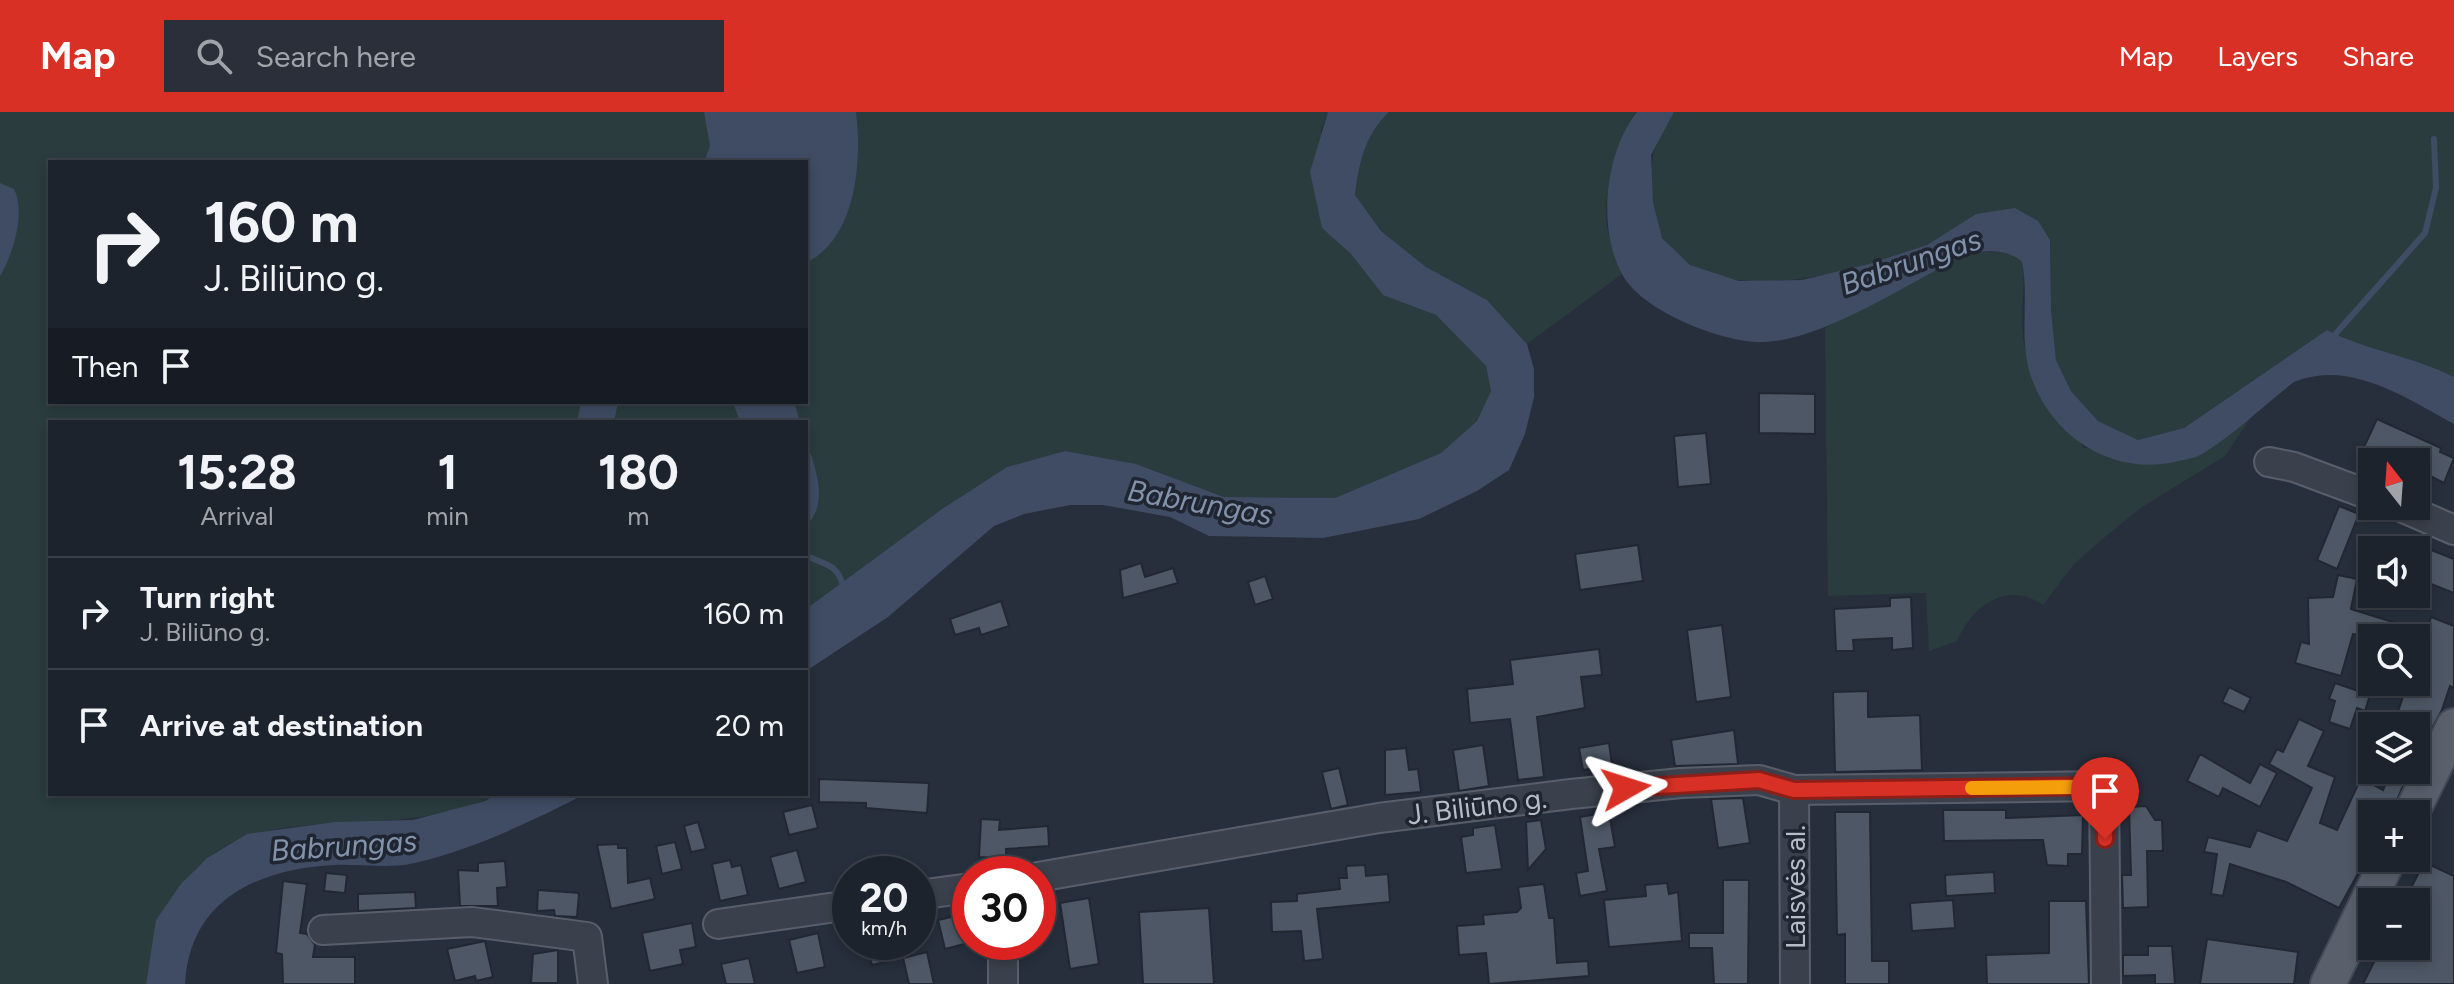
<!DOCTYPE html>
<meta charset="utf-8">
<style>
body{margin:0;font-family:Figtree,sans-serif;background:#2a2f39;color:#f1f3f6;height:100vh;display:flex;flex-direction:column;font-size:30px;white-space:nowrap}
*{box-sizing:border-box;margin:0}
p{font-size:26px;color:#a0a4aa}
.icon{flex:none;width:44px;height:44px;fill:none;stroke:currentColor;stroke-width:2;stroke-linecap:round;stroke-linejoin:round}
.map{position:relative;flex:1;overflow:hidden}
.details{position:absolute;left:48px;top:308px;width:760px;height:376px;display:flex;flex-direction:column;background:#1d232d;border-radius:0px;box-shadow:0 4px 12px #0003,0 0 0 2px #3b4049}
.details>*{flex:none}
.banner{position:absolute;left:48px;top:48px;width:760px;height:244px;border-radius:0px;box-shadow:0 4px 12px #0003,0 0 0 2px #3b4049;background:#1d232d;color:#f1f3f6;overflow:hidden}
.needle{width:52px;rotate:343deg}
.fabs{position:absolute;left:2358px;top:336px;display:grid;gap:16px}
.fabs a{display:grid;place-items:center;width:72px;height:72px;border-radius:0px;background:#1d232d;box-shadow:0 4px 12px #0003,0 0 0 2px #3b4049;font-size:40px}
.speed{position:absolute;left:832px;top:744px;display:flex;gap:16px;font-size:40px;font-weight:700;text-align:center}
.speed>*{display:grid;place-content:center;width:104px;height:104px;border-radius:50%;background:#1d232d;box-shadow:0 4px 12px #0003,0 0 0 2px #3b4049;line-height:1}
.speed small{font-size:20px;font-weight:400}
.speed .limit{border:12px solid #d22;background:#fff;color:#111}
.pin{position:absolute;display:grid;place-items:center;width:68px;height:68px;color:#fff;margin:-82px -34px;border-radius:50% 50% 50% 0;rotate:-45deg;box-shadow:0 0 8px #0007}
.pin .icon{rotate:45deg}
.me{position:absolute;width:88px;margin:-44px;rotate:84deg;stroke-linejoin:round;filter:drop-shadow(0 0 6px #0008)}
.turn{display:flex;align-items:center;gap:28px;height:168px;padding:0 24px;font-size:36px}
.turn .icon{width:104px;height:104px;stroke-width:2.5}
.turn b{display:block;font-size:56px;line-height:68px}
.then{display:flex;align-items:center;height:76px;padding:0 24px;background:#0003;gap:16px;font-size:30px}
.eta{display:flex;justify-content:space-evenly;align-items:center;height:136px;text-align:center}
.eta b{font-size:48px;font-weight:700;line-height:56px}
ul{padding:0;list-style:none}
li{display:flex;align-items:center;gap:24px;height:112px;padding:0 24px;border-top:2px solid #3b4049}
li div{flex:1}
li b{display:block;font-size:30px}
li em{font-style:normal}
header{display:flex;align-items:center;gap:48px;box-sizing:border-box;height:112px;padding:0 40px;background:#d93025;color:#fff}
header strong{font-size:38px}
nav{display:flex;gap:44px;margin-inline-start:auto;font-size:28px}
.search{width:560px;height:72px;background:#2a2f39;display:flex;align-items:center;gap:20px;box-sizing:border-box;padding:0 28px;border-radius:0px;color:#a0a4aa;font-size:30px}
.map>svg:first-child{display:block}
</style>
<header>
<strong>Map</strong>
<div class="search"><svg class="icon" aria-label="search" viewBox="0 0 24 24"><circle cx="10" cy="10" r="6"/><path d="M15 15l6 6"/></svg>Search here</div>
<nav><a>Map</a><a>Layers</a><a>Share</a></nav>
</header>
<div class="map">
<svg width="2454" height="872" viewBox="0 0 2454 872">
<rect width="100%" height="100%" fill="#272f3c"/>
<g fill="#2a3c3e" fill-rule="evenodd">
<path d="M 0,0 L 1328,0 L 1321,18 L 1322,116 L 1351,142 L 1383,182 L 1436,203 L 1486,254 L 1491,279 L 1477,309 L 1441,341 L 1335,386 L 1224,385 L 1136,352 L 1065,339 L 1007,355 L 942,397 L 806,497 L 806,310 L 50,310 L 50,682 L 496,682 C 480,692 463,695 445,700 C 347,725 221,683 169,797 C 157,823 149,844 146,872 L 0,872 ZM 50,50 L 806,50 L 806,290 L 50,290 Z"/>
<path d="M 1389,0 L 1637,0 C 1618,24 1602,83 1607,114 C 1610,130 1617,147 1622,162 L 1527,232 L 1487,188 L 1426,155 L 1381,119 L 1355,83 C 1359,50 1364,23 1389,0 Z"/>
<path d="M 1674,0 L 2454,0 L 2454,265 C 2413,244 2368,239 2327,218 L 2184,316 L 2138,328 L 2098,309 L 2071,279 L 2056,248 L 2051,197 L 2050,128 L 1976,102 C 1960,113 1942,126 1924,134 C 1859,159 1709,203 1663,126 C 1658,119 1657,106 1655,97 C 1645,61 1652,30 1674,0 Z"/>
<path d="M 1980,140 L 2006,140 L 2022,150 C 2026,171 2021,190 2022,212 C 2025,270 2050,292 2084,336 L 2200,343 L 2254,301 L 2225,344 L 2142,395 L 2106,424 L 2074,452 L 2043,493 C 2007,468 1972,494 1957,529 L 1929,539 L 1926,481 L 1828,484 L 1825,216 L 1959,146 Z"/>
</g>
<g fill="#3f4c63">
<path d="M 704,0 L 856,0 C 862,49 857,126 806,151 L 806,50 L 704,50 L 710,34 Z"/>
<path d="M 1328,0 L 1389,0 C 1365,23 1359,50 1355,83 L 1381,119 L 1426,155 L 1487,188 L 1527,232 L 1534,257 L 1534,285 L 1525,322 L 1509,358 L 1477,379 L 1419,407 L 1323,426 L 1209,424 L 1170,405 L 1103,393 L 1070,393 L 1024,402 L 994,414 L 888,505 L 806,559 L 806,497 L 942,397 L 1007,355 L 1065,339 L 1136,352 L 1224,385 L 1335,386 L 1441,341 L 1477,309 L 1491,279 L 1486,254 L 1436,203 L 1383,183 L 1351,142 L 1322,116 L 1310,60 Z"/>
<path d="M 1637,0 L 1674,0 L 1651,43 L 1653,90 L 1662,126 L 1690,153 L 1739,169 L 1802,168 L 1869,152 L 1927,133 L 1976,102 L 2015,96 L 2038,109 L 2050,128 L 2051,197 L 2056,248 L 2071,279 L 2098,309 L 2138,328 L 2184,316 L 2327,218 C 2368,239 2413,244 2454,265 L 2454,312 C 2406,286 2349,247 2294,270 C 2264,293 2235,322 2202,342 C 2196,346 2187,347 2179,349 C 2117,365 2056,329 2033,270 C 2017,230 2030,190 2022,150 C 2006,135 1978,138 1959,146 C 1905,173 1825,227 1765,230 C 1724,232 1641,199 1622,162 C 1597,116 1605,40 1637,0 Z"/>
<path d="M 0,71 L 14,77 C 26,100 13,143 0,164 Z"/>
<path d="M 581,290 L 618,290 L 614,310 L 577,310 Z"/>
<path d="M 733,290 L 794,290 L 800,310 L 740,310 Z"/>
<path d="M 806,328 C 815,355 830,391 806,414 Z"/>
<path d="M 496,682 L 585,682 C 530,710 475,737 415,751 C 390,757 361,752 335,753 C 259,757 190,786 185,872 L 146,872 L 156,808 L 181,772 L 207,746 L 247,722 L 335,710 L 413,708 L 485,689 Z"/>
</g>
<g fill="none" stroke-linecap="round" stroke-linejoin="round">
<g stroke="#3f4c63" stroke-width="6">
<path d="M 2331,227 L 2425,121 L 2436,76 L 2434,27"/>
<path d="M 806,444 C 828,453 839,453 844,478"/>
</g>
</g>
<g fill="#4e5765" stroke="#222833" stroke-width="2">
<path d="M 1759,281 L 1815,282 L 1815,322 L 1759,321 Z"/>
<path d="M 2377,307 L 2441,336 L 2440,340 L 2454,346 L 2444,371 L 2428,363 L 2420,385 L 2416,383 L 2416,350 L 2390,350 L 2363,337 Z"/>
<path d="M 1706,321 L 1711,372 L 1678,375 L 1674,324 Z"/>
<path d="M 2339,394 L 2359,402 L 2337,457 L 2317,448 Z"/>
<path d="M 2416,432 L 2454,447 L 2454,481 L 2416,466 Z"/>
<path d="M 1638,433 L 1643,469 L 1580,478 L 1575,442 Z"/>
<path d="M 1141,451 L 1145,465 L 1173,456 L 1178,471 L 1123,486 L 1120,458 Z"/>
<path d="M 2338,463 L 2357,467 L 2351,497 L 2396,511 L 2392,526 L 2353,522 L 2341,564 L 2295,551 L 2301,530 L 2309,532 L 2308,486 L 2333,485 Z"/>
<path d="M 1265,464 L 1273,487 L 1255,493 L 1248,470 Z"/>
<path d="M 1911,485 L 1913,536 L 1892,538 L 1892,526 L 1853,528 L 1854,539 L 1836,539 L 1834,497 L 1890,494 L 1890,486 Z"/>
<path d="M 1001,489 L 1009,514 L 981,523 L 979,516 L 955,523 L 950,507 Z"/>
<path d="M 2431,505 L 2454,514 L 2454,576 L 2450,574 L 2442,598 L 2416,646 L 2416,614 L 2393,614 L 2408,570 L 2416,570 L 2416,555 Z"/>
<path d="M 1722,513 L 1731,585 L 1696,590 L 1687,518 Z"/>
<path d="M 1599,537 L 1602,563 L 1581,565 L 1585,596 L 1537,605 L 1544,665 L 1518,668 L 1510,607 L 1470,611 L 1467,577 L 1513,572 L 1510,548 Z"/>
<path d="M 2335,571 L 2370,583 L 2365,599 L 2357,596 L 2350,617 L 2329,610 L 2335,589 L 2329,587 Z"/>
<path d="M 2229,575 L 2251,586 L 2244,600 L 2222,590 Z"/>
<path d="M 1868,579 L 1868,605 L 1920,603 L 1922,658 L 1835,660 L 1833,580 Z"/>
<path d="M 2299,607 L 2324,619 L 2308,654 L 2335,665 L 2320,711 L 2337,718 L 2361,666 L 2383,678 L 2392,658 L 2410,658 L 2391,702 L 2372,702 L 2372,736 L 2339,796 L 2286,770 L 2230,752 L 2223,784 L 2211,782 L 2217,742 L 2204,740 L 2208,725 L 2250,735 L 2257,718 L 2287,729 L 2312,676 L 2269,652 L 2277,637 L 2283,640 Z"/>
<path d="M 1734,618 L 1738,652 L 1675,654 L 1671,628 Z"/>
<path d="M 1609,631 L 1612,653 L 1583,658 L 1579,636 Z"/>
<path d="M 1483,633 L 1489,674 L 1459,679 L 1453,638 Z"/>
<path d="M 1406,636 L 1409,658 L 1418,657 L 1421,680 L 1385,683 L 1385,638 Z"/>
<path d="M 2200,642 L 2250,671 L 2260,652 L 2277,661 L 2260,695 L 2223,676 L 2219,685 L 2187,669 Z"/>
<path d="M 1339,656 L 1348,693 L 1331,697 L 1322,660 Z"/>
<path d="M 819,667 L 929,671 L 927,701 L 866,696 L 866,691 L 819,690 Z"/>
<path d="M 1743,686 L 1750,731 L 1718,736 L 1711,687 Z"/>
<path d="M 812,693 L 818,716 L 789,723 L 783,700 Z"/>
<path d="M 2146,694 L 2155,708 L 2162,708 L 2163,739 L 2147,739 L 2148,795 L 2123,796 L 2122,763 L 2131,763 L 2129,695 Z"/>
<path d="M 1943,698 L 2006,698 L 2006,706 L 2083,703 L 2082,742 L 2068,742 L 2068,754 L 2047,753 L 2043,728 L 1944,729 Z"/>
<path d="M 1609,700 L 1615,735 L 1599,737 L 1607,779 L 1580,784 L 1576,761 L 1588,759 L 1580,705 Z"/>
<path d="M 1835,700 L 1870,700 L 1872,849 L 1889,849 L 1889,872 L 1845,872 L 1845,822 L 1837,823 Z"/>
<path d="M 981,707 L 1000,708 L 999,718 L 1048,714 L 1049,734 L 1006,737 L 1006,746 L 979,745 Z"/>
<path d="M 1541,708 L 1546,737 L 1528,758 L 1526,710 Z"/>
<path d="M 698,710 L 706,737 L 691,740 L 684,714 Z"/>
<path d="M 1495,713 L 1502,757 L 1466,761 L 1461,725 L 1473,723 L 1473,716 Z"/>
<path d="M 675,730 L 682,757 L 662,762 L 656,734 Z"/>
<path d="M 618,732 L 618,736 L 627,736 L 628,771 L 650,766 L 655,787 L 611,797 L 597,733 Z"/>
<path d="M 797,738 L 806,770 L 779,777 L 770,745 Z"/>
<path d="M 730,748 L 732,755 L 741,753 L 748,783 L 720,789 L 712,752 Z"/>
<path d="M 505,749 L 507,775 L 497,776 L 498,794 L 460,794 L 458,758 L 478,759 L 478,751 Z"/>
<path d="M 2424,750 L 2454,764 L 2454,872 L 2363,872 L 2382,834 L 2416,834 L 2416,790 L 2404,790 Z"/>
<path d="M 1365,753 L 1366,764 L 1388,762 L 1390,790 L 1317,797 L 1323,847 L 1304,849 L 1301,819 L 1272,820 L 1271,790 L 1297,789 L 1297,782 L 1340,777 L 1339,766 L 1347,766 L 1346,754 Z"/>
<path d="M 1994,760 L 1995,781 L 1946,784 L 1945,763 Z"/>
<path d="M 326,761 L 347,763 L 345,781 L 324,779 Z"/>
<path d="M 1723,768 L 1749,768 L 1748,872 L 1714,872 L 1712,836 L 1689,836 L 1689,821 L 1723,821 Z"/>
<path d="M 283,769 L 307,772 L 300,821 L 307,822 L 315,833 L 313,845 L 355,845 L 355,872 L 283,872 L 282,842 L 276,841 Z"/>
<path d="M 1667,771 L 1669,782 L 1678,780 L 1682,829 L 1609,835 L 1604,788 L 1646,784 L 1645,773 Z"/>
<path d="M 1544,772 L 1549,806 L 1554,806 L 1557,851 L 1588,849 L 1589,864 L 1489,872 L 1486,841 L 1459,843 L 1457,814 L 1484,812 L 1483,803 L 1517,800 L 1521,796 L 1518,775 Z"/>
<path d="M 538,778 L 579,781 L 577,805 L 555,804 L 554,798 L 537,799 Z"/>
<path d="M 415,780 L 416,796 L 358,799 L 358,782 Z"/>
<path d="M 1089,786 L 1099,852 L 1070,857 L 1060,791 Z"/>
<path d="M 1953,788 L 1955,816 L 1912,819 L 1910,791 Z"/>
<path d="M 2049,789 L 2086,789 L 2089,872 L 1987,872 L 1986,843 L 2049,841 Z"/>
<path d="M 1209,796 L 1214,872 L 1143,872 L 1139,800 Z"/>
<path d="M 965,802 L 972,830 L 945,837 L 938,808 Z"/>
<path d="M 692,811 L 696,835 L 680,838 L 683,852 L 650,859 L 642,821 Z"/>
<path d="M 818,821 L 825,855 L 797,861 L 789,828 Z"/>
<path d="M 2207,827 L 2298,840 L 2294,872 L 2200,872 Z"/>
<path d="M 485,829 L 493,865 L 476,869 L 475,864 L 455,869 L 447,837 Z"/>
<path d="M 866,830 L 902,830 L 905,845 L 872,853 Z"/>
<path d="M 2148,834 L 2172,834 L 2175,872 L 2155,872 L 2155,863 L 2123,864 L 2123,843 L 2148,843 Z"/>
<path d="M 558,838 L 558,871 L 531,871 L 533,842 Z"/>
<path d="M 927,840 L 934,872 L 909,872 L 903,846 Z"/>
<path d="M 749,846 L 755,872 L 726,872 L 721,852 Z"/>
</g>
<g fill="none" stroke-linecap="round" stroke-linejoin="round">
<defs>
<g id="minor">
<path d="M 2269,350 L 2294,355 L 2372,384"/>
<path d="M 2399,394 L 2454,418"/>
<path d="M 1794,678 L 1795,872"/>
<path d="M 1038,765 L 1379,706 L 1571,682 L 1681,671 L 1759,668 L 1794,678 L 2104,674 L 2106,872"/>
<path d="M 918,783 L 970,776"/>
<path d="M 718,812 L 850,793"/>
<path d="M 323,818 L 472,810 L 587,825 L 593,872"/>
<path d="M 1003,872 L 1003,830"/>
</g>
<g id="major">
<path d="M 2411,702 L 2454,614"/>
<path d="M 2328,872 L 2389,746"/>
</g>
</defs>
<use href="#minor" stroke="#595f6a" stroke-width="32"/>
<use href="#major" stroke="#444a55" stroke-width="38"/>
<use href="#minor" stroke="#3b414c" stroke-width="28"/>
<use href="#major" stroke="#59606c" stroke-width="34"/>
</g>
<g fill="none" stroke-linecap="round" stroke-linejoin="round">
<defs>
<path id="route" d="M 1626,676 L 1759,668 L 1794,678 L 2104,674 L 2105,727"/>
</defs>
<use href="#route" stroke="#8d1f18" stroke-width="20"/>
<use href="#route" stroke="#d93025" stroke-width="14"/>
<path stroke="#f59e0b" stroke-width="14" d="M 1972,676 L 2078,675"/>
</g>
<g text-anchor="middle" stroke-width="7" stroke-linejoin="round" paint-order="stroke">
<g font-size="28" fill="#b7bdc7" stroke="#202631">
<text transform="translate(1477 694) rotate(-7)" y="10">J. Biliūno g.</text>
<text transform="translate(1795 775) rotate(-90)" y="10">Laisvės al.</text>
</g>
<g font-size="30" font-style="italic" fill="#8292ab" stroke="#202631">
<text transform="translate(1911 150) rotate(-19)" y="10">Babrungas</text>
<text transform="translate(1200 391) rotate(10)" y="10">Babrungas</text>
<text transform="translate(344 734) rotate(-4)" y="10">Babrungas</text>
</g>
</g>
</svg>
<div class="fabs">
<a><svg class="needle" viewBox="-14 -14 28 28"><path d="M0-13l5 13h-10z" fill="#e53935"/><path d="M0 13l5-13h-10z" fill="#a0a4aa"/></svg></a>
<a><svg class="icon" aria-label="sound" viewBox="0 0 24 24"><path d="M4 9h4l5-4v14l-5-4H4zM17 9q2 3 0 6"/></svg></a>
<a><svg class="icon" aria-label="search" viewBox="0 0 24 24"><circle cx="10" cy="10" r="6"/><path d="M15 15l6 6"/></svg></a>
<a><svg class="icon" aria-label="layers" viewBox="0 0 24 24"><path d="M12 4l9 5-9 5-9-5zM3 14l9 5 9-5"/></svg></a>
<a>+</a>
<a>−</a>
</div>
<div class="speed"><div>20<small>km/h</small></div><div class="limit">30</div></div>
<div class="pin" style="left:2105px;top:727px;background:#d93025"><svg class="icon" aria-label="arrive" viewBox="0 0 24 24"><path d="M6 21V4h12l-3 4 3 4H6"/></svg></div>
<svg class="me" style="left:1626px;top:676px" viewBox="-20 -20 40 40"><path d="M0-17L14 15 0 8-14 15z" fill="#d93025" stroke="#fff" stroke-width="4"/></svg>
<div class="banner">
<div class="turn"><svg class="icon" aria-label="right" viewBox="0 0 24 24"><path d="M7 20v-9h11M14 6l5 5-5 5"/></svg><div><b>160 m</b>J. Biliūno g.</div></div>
<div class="then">Then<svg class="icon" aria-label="arrive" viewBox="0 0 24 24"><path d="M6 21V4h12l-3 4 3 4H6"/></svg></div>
</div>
<section class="details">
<div class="eta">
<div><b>15:28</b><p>Arrival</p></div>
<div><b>1</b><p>min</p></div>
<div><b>180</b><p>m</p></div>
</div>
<ul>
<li><svg class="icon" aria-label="right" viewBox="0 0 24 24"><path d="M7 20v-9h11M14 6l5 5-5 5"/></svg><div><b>Turn right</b><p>J. Biliūno g.</p></div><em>160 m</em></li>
<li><svg class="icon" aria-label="arrive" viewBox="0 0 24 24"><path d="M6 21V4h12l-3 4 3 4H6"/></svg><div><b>Arrive at destination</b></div><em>20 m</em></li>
</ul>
</section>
</div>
